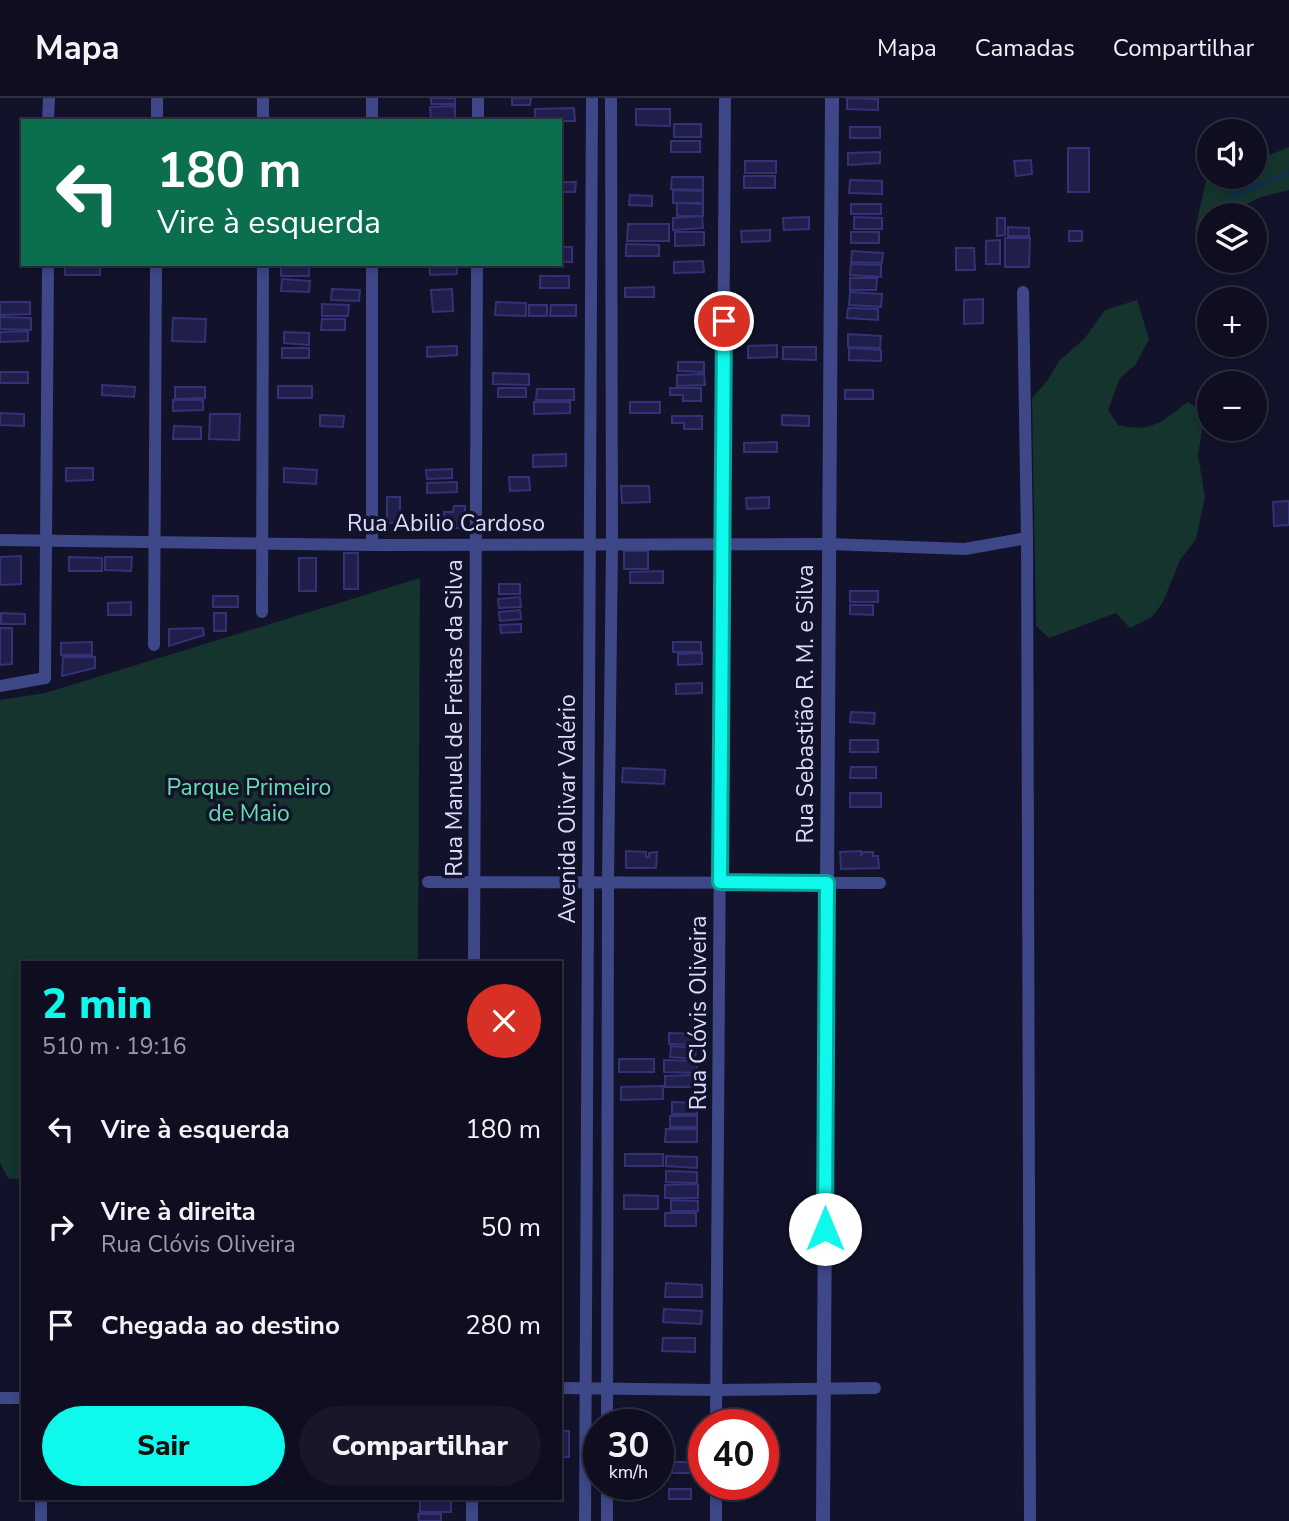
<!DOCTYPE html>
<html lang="pt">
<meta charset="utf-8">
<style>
body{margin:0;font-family:"Nunito Sans",sans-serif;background:#171729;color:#f1f3f6;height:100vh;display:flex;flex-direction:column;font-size:26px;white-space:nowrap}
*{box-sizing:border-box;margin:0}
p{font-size:23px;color:#9b9ca5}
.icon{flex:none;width:38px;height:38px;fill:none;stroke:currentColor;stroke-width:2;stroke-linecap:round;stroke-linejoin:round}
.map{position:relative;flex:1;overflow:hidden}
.sheet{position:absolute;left:21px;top:863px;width:541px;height:539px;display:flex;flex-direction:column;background:#0e0e20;border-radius:0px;box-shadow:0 4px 10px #0003,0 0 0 2px #2e2e3e}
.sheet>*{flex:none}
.guide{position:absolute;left:21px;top:21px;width:541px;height:147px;border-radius:0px;box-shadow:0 4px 10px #0003,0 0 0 2px #2e2e3e;background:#0b6e4f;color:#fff;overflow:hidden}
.controls{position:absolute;left:1197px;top:21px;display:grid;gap:14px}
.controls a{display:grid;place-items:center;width:70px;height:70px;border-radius:50%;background:#0e0e20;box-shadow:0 4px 10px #0003,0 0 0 2px #2e2e3e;font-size:35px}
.speed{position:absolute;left:583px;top:1311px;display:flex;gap:14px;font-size:35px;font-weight:700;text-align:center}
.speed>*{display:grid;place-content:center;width:91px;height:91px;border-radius:50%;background:#0e0e20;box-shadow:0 4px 10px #0003,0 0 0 2px #2e2e3e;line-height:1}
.speed small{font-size:18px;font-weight:400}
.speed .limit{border:10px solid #d22;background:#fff;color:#111}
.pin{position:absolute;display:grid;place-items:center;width:60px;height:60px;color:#fff;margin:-30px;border:4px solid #fff;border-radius:50%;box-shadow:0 2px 7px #0007}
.me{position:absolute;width:77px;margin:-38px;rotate:0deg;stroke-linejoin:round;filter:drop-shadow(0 0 5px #0008)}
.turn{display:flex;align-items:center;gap:24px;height:147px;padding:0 21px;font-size:32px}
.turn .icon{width:91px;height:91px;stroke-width:2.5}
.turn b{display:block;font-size:49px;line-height:60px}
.round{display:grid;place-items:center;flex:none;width:74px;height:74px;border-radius:37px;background:#171729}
.overview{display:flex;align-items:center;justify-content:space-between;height:119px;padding:0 21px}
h1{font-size:42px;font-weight:800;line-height:52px;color:#0ef8ec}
.cta{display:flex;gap:14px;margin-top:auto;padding:14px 21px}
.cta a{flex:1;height:80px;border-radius:42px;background:#0ef8ec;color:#111;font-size:28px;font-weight:800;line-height:80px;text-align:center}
.cta a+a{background:#171729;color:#f1f3f6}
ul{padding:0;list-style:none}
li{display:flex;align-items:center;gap:21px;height:98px;padding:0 21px}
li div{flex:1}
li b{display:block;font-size:26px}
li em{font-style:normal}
header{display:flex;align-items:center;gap:42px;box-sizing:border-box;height:98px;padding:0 35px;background:#0e0e20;border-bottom:2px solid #2e2e3e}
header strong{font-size:33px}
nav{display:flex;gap:38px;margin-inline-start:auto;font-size:24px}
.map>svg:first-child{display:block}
</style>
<header>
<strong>Mapa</strong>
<nav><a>Mapa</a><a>Camadas</a><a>Compartilhar</a></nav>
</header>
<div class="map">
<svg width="1289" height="1423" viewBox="0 0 1289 1423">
<rect width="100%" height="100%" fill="#12122a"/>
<g fill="#15342e">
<path d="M 1289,49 L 1289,92 L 1261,99 L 1224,117 L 1209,117 L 1209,124 L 1195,131 L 1206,83 L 1217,79 L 1255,79 L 1255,63 Z"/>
<path d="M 1137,202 L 1149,241 L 1136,266 L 1120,280 L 1108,312 L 1118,327 C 1152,335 1161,324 1188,304 L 1205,315 L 1198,357 L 1205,399 L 1196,441 L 1180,462 L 1163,504 L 1152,519 L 1130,530 L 1116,515 L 1049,540 L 1036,528 L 1032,300 L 1047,283 L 1059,263 L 1085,240 L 1105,212 Z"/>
<path d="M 420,480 L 418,864 L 23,864 L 23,1082 L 8,1080 L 0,1065 L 0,602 L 45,595 Z"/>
</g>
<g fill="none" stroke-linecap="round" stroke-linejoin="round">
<path stroke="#0f2f4c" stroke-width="4.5" d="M 1231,98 L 1289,75"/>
</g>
<g fill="#201e4b" stroke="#343176" stroke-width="2">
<rect x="431" y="0" width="24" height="6"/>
<path d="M 512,0 L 531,0 L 530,7 L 512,7 Z"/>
<path d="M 847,0 L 878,1 L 878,12 L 847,11 Z"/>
<path d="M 455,8 L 455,20 L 431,21 L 430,9 Z"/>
<path d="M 574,10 L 575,23 L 535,23 L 535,11 Z"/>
<path d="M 636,11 L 670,11 L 670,28 L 636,27 Z"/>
<rect x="674" y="26" width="27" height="13"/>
<rect x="850" y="29" width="30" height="11"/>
<rect x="671" y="43" width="29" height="11"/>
<rect x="1068" y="50" width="21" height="44"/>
<path d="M 880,54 L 880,65 L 848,67 L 848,55 Z"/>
<path d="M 1031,62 L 1032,76 L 1016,78 L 1014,63 Z"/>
<rect x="745" y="63" width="31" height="12"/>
<rect x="744" y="78" width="31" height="12"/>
<path d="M 672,79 L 703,79 L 703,92 L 671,91 Z"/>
<path d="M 850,82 L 882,83 L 882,96 L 849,95 Z"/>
<path d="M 560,84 L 576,84 L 575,94 L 560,94 Z"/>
<path d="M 673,92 L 703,93 L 703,105 L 673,105 Z"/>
<path d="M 630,97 L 652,98 L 652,108 L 629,107 Z"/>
<path d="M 677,105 L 703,106 L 703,118 L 677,118 Z"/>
<rect x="851" y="106" width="30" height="10"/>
<path d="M 702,118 L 703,130 L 673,132 L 673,120 Z"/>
<path d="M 809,119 L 809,131 L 784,132 L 783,120 Z"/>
<path d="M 854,119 L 882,120 L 882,131 L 854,131 Z"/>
<path d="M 997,120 L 1005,120 L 1005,137 L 997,138 Z"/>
<path d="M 628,126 L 669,126 L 669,143 L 627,143 Z"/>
<path d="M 1008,129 L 1029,130 L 1029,138 L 1008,138 Z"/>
<path d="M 770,132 L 770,143 L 742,144 L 741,133 Z"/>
<rect x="1069" y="133" width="13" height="10"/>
<path d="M 675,134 L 704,134 L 704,147 L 675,148 Z"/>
<rect x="851" y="134" width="28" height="11"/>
<path d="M 1005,140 L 1030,140 L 1029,169 L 1005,169 Z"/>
<path d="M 1000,142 L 1000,166 L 986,166 L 986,143 Z"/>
<path d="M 626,146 L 659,147 L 659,158 L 626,158 Z"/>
<rect x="560" y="149" width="12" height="15"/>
<path d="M 956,150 L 974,150 L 975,172 L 956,172 Z"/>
<path d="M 852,153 L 883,155 L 882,165 L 851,164 Z"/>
<path d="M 703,163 L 704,174 L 674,175 L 674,164 Z"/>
<rect x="65" y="166" width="35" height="11"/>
<path d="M 429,166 L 457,166 L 457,176 L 430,177 Z"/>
<path d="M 851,166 L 881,167 L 881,179 L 850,177 Z"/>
<rect x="281" y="168" width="28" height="10"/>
<rect x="540" y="178" width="29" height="12"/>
<path d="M 850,180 L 877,180 L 876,192 L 850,192 Z"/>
<path d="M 282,181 L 310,183 L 309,194 L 281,193 Z"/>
<path d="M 654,189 L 654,199 L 625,199 L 625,190 Z"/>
<path d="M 332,191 L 360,192 L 359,203 L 331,202 Z"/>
<path d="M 452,191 L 453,213 L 433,214 L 431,192 Z"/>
<path d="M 850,194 L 882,196 L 881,209 L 849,207 Z"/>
<path d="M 983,201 L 983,225 L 964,226 L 964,202 Z"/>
<path d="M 0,204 L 30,204 L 30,216 L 0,217 Z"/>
<path d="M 496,204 L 526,205 L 526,218 L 495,217 Z"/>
<path d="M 322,206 L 349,207 L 348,218 L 322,218 Z"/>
<rect x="529" y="207" width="18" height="11"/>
<path d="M 551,207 L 576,207 L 576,218 L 550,218 Z"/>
<path d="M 848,210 L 878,211 L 878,222 L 847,220 Z"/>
<path d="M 0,219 L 31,220 L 31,232 L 0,231 Z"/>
<path d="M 173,220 L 206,221 L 205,244 L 172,243 Z"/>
<path d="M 322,221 L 345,221 L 345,232 L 321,232 Z"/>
<path d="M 28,233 L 28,243 L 0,244 L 0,234 Z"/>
<path d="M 284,234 L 309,235 L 309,247 L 284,245 Z"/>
<path d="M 848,236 L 881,238 L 880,250 L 848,249 Z"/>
<path d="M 777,247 L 777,259 L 748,260 L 748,248 Z"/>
<path d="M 457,248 L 457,257 L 427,259 L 427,249 Z"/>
<path d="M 783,249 L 816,249 L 816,262 L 783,261 Z"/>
<rect x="282" y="250" width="27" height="10"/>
<path d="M 849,250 L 881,252 L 881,263 L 849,262 Z"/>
<path d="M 678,264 L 704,264 L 704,274 L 678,273 Z"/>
<rect x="0" y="274" width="28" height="11"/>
<path d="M 493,275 L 529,276 L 529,287 L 493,286 Z"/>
<path d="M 704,276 L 705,287 L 677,288 L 677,277 Z"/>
<path d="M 102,287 L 135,289 L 134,299 L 102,297 Z"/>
<rect x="278" y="288" width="34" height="12"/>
<path d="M 175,289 L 205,289 L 205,300 L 175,301 Z"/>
<rect x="498" y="290" width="28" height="9"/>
<path d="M 670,290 L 701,290 L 701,303 L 683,303 L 683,297 L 670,297 Z"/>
<path d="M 537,291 L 574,291 L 574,302 L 536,302 Z"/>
<rect x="845" y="292" width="28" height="9"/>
<path d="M 173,302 L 203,302 L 203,312 L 173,313 Z"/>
<path d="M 534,304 L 570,304 L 570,315 L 534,316 Z"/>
<rect x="630" y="304" width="30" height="11"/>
<path d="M 0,315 L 24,316 L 24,328 L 0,327 Z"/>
<path d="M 210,316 L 240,316 L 239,342 L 209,341 Z"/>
<path d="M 320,317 L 344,318 L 343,329 L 320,328 Z"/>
<path d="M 782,317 L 809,318 L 809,328 L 782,327 Z"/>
<path d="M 672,318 L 702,318 L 702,331 L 684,331 L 684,325 L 672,325 Z"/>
<path d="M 174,328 L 201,329 L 201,341 L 173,341 Z"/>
<path d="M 777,344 L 777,354 L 744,354 L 744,345 Z"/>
<path d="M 566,356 L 566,368 L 533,369 L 533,357 Z"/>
<path d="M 66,370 L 93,370 L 93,382 L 66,383 Z"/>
<path d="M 284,370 L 317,372 L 316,386 L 284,384 Z"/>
<path d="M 452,371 L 452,380 L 427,381 L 426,372 Z"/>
<path d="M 509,379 L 529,379 L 530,392 L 510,393 Z"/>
<path d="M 457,384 L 457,394 L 427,395 L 427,385 Z"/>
<path d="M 621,388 L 649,388 L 650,404 L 622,405 Z"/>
<rect x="387" y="399" width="13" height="26"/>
<path d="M 769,399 L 769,410 L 747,411 L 746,400 Z"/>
<path d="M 1289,403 L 1289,427 L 1274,428 L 1273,404 Z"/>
<path d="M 454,408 L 465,408 L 465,426 L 460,430 L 445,430 L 444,414 L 453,414 Z"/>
<rect x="624" y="453" width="24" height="18"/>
<rect x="344" y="455" width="14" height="36"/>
<path d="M 21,458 L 21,486 L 0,487 L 0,459 Z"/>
<path d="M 69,459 L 102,460 L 102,473 L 69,473 Z"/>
<path d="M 105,459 L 132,459 L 131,473 L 105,472 Z"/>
<rect x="299" y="460" width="17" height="33"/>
<path d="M 663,473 L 663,485 L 630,485 L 630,474 Z"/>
<rect x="499" y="486" width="21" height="10"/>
<rect x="850" y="493" width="28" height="11"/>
<rect x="213" y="498" width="25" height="11"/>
<path d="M 520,499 L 521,509 L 499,510 L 498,501 Z"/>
<path d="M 131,504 L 131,517 L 108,517 L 108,505 Z"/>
<path d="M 850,507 L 873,507 L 873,517 L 850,516 Z"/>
<path d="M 520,512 L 521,521 L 500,523 L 499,514 Z"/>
<path d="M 1,515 L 25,516 L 25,526 L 1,526 Z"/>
<rect x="214" y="515" width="12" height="18"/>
<path d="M 521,526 L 521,534 L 501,535 L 500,527 Z"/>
<path d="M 0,530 L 12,530 L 12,566 L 0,567 Z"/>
<path d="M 203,530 L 204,537 L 169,548 L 169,531 Z"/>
<path d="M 92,544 L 92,557 L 61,557 L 61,545 Z"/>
<rect x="673" y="544" width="28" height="10"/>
<path d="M 702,555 L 702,566 L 678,567 L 678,556 Z"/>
<path d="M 63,559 L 95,559 L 95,570 L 62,578 Z"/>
<path d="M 702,585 L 702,595 L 676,596 L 676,586 Z"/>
<path d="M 851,614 L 875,615 L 874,626 L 850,624 Z"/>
<rect x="850" y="642" width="28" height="12"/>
<path d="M 851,669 L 876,669 L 876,680 L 850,680 Z"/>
<path d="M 623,670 L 665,672 L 664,686 L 622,684 Z"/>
<rect x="850" y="695" width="31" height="14"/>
<path d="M 626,753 L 646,754 L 646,759 L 649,759 L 649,755 L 657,754 L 656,770 L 626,770 Z"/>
<path d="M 861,753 L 861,758 L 863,754 L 873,754 L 873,758 L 878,758 L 879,770 L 841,771 L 840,754 Z"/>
<path d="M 669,935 L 697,936 L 697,947 L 669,946 Z"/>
<path d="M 671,948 L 696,950 L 695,961 L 670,959 Z"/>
<rect x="619" y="961" width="35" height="13"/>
<path d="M 664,962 L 697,963 L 697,975 L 664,974 Z"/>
<path d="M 695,977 L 696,989 L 665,989 L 665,978 Z"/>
<path d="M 663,988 L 663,1001 L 621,1002 L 621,989 Z"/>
<path d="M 672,1004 L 697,1005 L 697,1016 L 672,1016 Z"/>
<rect x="670" y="1018" width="27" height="11"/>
<path d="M 666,1031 L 697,1031 L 697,1044 L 665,1044 Z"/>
<rect x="625" y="1056" width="38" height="12"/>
<path d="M 666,1058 L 697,1059 L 697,1070 L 666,1068 Z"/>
<path d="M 666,1073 L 697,1074 L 697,1085 L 666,1084 Z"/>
<path d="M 698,1086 L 698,1100 L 665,1100 L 665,1087 Z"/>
<path d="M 624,1097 L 658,1098 L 658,1111 L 624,1111 Z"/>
<path d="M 671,1102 L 698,1103 L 698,1113 L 671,1113 Z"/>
<rect x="665" y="1115" width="31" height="13"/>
<path d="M 666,1185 L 702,1187 L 702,1199 L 665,1199 Z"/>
<path d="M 664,1211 L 702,1213 L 701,1226 L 663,1224 Z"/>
<path d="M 663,1240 L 695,1240 L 695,1254 L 662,1253 Z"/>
<rect x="560" y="1333" width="9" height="26"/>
<path d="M 658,1346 L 663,1346 L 664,1372 L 658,1372 Z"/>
<rect x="672" y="1364" width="24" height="11"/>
<rect x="669" y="1391" width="22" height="10"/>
<rect x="420" y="1402" width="31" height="12"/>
<path d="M 418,1416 L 441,1416 L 441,1423 L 419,1423 Z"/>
</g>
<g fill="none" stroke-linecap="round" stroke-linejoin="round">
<g stroke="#3e4788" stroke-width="12">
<path d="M 48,23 L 49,0"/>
<path d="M 157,23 L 157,0"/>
<path d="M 263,23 L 263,0"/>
<path d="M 372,23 L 372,0"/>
<path d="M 478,23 L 478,0"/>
<path d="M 1023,194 L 1027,440 L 1030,1423"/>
<path d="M 0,442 L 372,447 L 829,446 L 965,451 L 1027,440"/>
<path d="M 372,447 L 372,166"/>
<path d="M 262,514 L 263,166"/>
<path d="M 154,547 L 156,166"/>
<path d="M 0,588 L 45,580 L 48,166"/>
<path d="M 428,784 L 880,785"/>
<path d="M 474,864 L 477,166"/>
<path d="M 560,1290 L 716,1292 L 875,1290"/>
<path d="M 0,1300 L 23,1300"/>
<path d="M 607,1326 L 608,783 L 612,447 L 611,0"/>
<path d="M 716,1326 L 725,0"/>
<path d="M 41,1423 L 41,1400"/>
<path d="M 472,1423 L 472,1400"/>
<path d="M 585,1423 L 592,0"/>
<path d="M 607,1423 L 607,1386"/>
<path d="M 716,1423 L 716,1386"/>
</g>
<path stroke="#3e4788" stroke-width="14" d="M 823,1423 L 832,0"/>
</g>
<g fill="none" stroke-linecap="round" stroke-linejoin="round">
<defs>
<path id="route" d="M 724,223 L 720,784 L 827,785 L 825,1131"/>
</defs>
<use href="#route" stroke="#09a199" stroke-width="18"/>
<use href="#route" stroke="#0ef8ec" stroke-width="12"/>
</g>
<g text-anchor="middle" stroke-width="7" stroke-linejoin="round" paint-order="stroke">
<g font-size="23" fill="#dcddfe" stroke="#12122a">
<text x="446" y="433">Rua Abilio Cardoso</text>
<text transform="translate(805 606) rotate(-90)" y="8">Rua Sebastião R. M. e Silva</text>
<text transform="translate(454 620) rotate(-90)" y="8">Rua Manuel de Freitas da Silva</text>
<text transform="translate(567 711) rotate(-90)" y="8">Avenida Olivar Valério</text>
<text transform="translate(698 915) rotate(-90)" y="8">Rua Clóvis Oliveira</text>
</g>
<g font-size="23" fill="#68deae" stroke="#12122a">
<text x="249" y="697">Parque Primeiro<tspan x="249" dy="26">de Maio</tspan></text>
</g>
</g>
</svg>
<div class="controls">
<a><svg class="icon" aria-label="sound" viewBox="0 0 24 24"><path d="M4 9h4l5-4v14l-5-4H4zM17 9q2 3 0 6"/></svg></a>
<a><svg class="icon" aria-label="layers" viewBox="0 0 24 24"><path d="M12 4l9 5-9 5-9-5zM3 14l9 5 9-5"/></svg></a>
<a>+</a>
<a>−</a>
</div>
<div class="speed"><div>30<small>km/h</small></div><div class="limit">40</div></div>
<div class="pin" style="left:724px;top:223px;background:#d93025"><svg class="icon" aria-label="arrive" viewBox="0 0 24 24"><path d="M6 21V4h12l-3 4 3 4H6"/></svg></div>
<svg class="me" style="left:825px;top:1131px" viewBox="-20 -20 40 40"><circle r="19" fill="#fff"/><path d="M0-13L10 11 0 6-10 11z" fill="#0ef8ec"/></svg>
<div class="guide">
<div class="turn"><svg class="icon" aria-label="left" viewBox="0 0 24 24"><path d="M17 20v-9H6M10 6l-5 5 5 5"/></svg><div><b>180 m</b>Vire à esquerda</div></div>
</div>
<section class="sheet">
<div class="overview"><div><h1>2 min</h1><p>510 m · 19:16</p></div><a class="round" style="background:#d93025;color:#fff"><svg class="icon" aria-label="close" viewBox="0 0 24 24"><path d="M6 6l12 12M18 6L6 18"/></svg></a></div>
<ul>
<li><svg class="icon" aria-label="left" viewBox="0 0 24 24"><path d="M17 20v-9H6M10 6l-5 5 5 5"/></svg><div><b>Vire à esquerda</b></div><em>180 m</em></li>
<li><svg class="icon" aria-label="right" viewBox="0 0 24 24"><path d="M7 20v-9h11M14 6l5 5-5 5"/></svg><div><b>Vire à direita</b><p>Rua Clóvis Oliveira</p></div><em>50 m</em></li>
<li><svg class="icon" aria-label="arrive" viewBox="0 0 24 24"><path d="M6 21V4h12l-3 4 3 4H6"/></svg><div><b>Chegada ao destino</b></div><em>280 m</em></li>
</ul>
<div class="cta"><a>Sair</a><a>Compartilhar</a></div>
</section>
</div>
